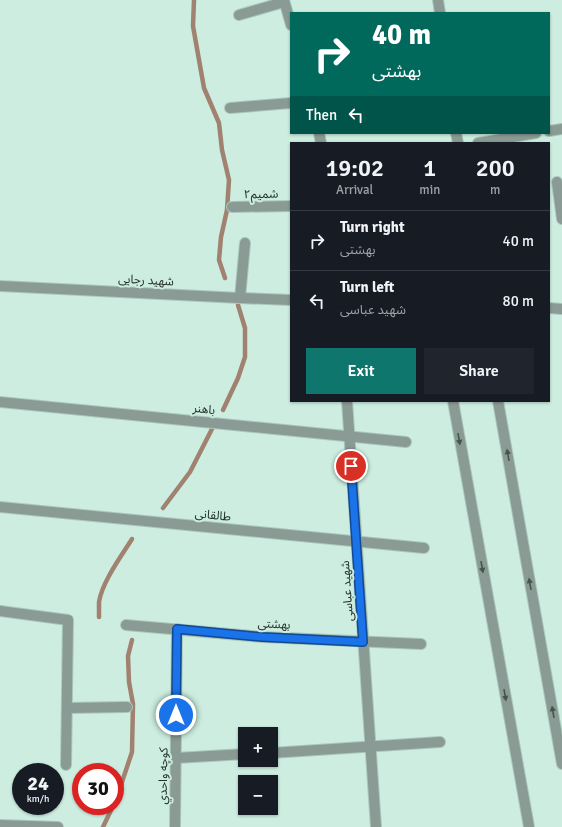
<!DOCTYPE html>
<meta charset="utf-8">
<style>
body{margin:0;font-family:Signika,"Noto Sans Arabic",sans-serif;background:#20242c;color:#f1f3f6;height:100vh;display:flex;flex-direction:column;font-size:15px;white-space:nowrap}
*{box-sizing:border-box;margin:0}
p{font-size:13px;color:#9ea1a6}
.icon{flex:none;width:22px;height:22px;fill:none;stroke:currentColor;stroke-width:2;stroke-linecap:round;stroke-linejoin:round}
.map{position:relative;flex:1;overflow:hidden}
.sheet{position:absolute;left:290px;top:142px;width:260px;height:260px;display:flex;flex-direction:column;background:#171b24;border-radius:0px;box-shadow:0 1px 3px #0004}
.sheet>*{flex:none}
.hud{position:absolute;left:290px;top:12px;width:260px;height:122px;border-radius:0px;box-shadow:0 1px 3px #0004;background:#00695c;color:#fff;overflow:hidden}
.buttons{position:absolute;left:238px;top:727px;display:grid;gap:8px}
.buttons a{display:grid;place-items:center;width:40px;height:40px;border-radius:0px;background:#171b24;box-shadow:0 1px 3px #0004;font-size:20px}
.speed{position:absolute;left:12px;top:763px;display:flex;gap:8px;font-size:20px;font-weight:700;text-align:center}
.speed>*{display:grid;place-content:center;width:52px;height:52px;border-radius:50%;background:#171b24;box-shadow:0 1px 3px #0004;line-height:1}
.speed small{font-size:10px;font-weight:400}
.speed .limit{border:6px solid #d22;background:#fff;color:#111}
.pin{position:absolute;display:grid;place-items:center;width:34px;height:34px;color:#fff;margin:-17px;border:2px solid #fff;border-radius:50%;box-shadow:0 1px 4px #0007}
.me{position:absolute;width:44px;margin:-22px;rotate:0deg;stroke-linejoin:round;filter:drop-shadow(0 0 3px #0008)}
.turn{display:flex;align-items:center;gap:14px;height:84px;padding:0 16px;font-size:18px}
.turn .icon{width:52px;height:52px;stroke-width:2.5}
.turn b{display:block;font-size:28px;line-height:34px}
.then{display:flex;align-items:center;height:38px;padding:0 16px;background:#0003;gap:8px;font-size:15px}
.eta{display:flex;justify-content:space-evenly;align-items:center;height:68px;text-align:center}
.eta b{font-size:24px;font-weight:600;line-height:28px}
.cta{display:flex;gap:8px;margin-top:auto;padding:8px 16px}
.cta a{flex:1;height:46px;border-radius:0px;background:#0f766e;color:#fff;font-size:16px;font-weight:600;line-height:46px;text-align:center}
.cta a+a{background:#20242c;color:#f1f3f6}
ul{padding:0;list-style:none}
li{display:flex;align-items:center;gap:12px;height:60px;padding:0 16px;border-top:1px solid #363941}
li div{flex:1}
li b{display:block;font-size:15px}
li em{font-style:normal}
.map>svg:first-child{display:block}
</style>
<div class="map">
<svg width="562" height="827" viewBox="0 0 562 827">
<rect width="100%" height="100%" fill="#ccede0"/>
<g fill="none" stroke-linecap="round" stroke-linejoin="round">
<g stroke="#a18271" stroke-width="4.5">
<path d="M 194,0 L 193,26 L 204,88 L 219,123 L 222,150 L 229,180 L 227,210 L 221,237 L 219,260 L 225,278"/>
<path d="M 223,410 L 238,378 L 245,357 L 245,328 L 238,305"/>
<path d="M 163,508 L 190,472 L 213,427"/>
<path d="M 99,617 C 99,612 99,607 99,602 C 102,582 122,555 132,539"/>
<path d="M 115,803 L 132,752 L 133,704 L 129,682 L 128,656 L 132,640"/>
<path d="M 103,827 L 113,806"/>
</g>
<defs>
<g id="minor">
<path d="M 284,0 L 291,25"/>
<path d="M 438,0 L 440,13"/>
<path d="M 239,15 L 284,2"/>
<path d="M 230,108 L 291,103"/>
<path d="M 549,131 L 562,129"/>
<path d="M 319,133 L 321,143"/>
<path d="M 456,133 L 458,143"/>
<path d="M 478,143 L 536,133"/>
<path d="M 557,182 L 562,219"/>
<path d="M 232,207 L 291,206"/>
<path d="M 0,286 L 240,298 L 291,300"/>
<path d="M 240,298 L 245,243"/>
<path d="M 549,308 L 562,309"/>
<path d="M 347,401 L 376,827"/>
<path d="M 453,401 L 529,827"/>
<path d="M 498,401 L 562,764"/>
<path d="M 0,402 L 406,442"/>
<path d="M 0,507 L 424,548"/>
<path d="M 0,611 L 68,620 L 66,765"/>
<path d="M 126,625 L 263,637 L 421,644"/>
<path d="M 67,708 L 127,707"/>
<path d="M 271,753 L 440,742"/>
<path d="M 176,758 L 245,754"/>
<path d="M 0,825 L 58,827"/>
<path d="M 175,827 L 177,629"/>
</g>
</defs>
<use href="#minor" stroke="#aac7bb" stroke-width="12"/>
<use href="#minor" stroke="#8a9a94" stroke-width="10"/>
</g>
<defs><path id="oneway-solid" d="M-6-.8H1V-3.2L6.5 0L1 3.2V.8H-6Z"/></defs>
<g fill="#46544e">
<use href="#oneway-solid" transform="translate(459 439) rotate(80)"/>
<use href="#oneway-solid" transform="translate(508 455) rotate(-100)"/>
<use href="#oneway-solid" transform="translate(482 567) rotate(80)"/>
<use href="#oneway-solid" transform="translate(530 584) rotate(-100)"/>
<use href="#oneway-solid" transform="translate(505 695) rotate(80)"/>
<use href="#oneway-solid" transform="translate(553 712) rotate(-100)"/>
</g>
<g fill="none" stroke-linecap="round" stroke-linejoin="round">
<defs>
<path id="route" d="M 176,715 L 177,629 L 262,637 L 363,642 L 351,466"/>
</defs>
<use href="#route" stroke="#114b97" stroke-width="10"/>
<use href="#route" stroke="#1a73e8" stroke-width="7"/>
</g>
<g text-anchor="middle" stroke-width="4" stroke-linejoin="round" paint-order="stroke">
<g font-size="12" fill="#212e29" stroke="#ccede0">
<text transform="translate(261 194) rotate(-1)" y="4">شمیم۲</text>
<text transform="translate(146 280) rotate(3)" y="4">شهید رجایی</text>
<text transform="translate(204 409) rotate(6)" y="4">باهنر</text>
<text transform="translate(213 515) rotate(6)" y="4">طالقانی</text>
<text transform="translate(347 591) rotate(-94)" y="4">شهید عباسی</text>
<text transform="translate(274 624) rotate(3)" y="4">بهشتی</text>
<text transform="translate(163 776) rotate(-89)" y="4">كوچه واحدي</text>
</g>
</g>
</svg>
<div class="buttons">
<a>+</a>
<a>−</a>
</div>
<div class="speed"><div>24<small>km/h</small></div><div class="limit">30</div></div>
<div class="pin" style="left:351px;top:466px;background:#d93025"><svg class="icon" aria-label="arrive" viewBox="0 0 24 24"><path d="M6 21V4h12l-3 4 3 4H6"/></svg></div>
<svg class="me" style="left:176px;top:715px" viewBox="-20 -20 40 40"><circle r="17" fill="#1a73e8" stroke="#fff" stroke-width="3"/><path d="M0-11L8 9 0 5-8 9z" fill="#fff"/></svg>
<div class="hud">
<div class="turn"><svg class="icon" aria-label="right" viewBox="0 0 24 24"><path d="M7 20v-9h11M14 6l5 5-5 5"/></svg><div><b>40 m</b>بهشتی</div></div>
<div class="then">Then<svg class="icon" aria-label="left" viewBox="0 0 24 24"><path d="M17 20v-9H6M10 6l-5 5 5 5"/></svg></div>
</div>
<section class="sheet">
<div class="eta">
<div><b>19:02</b><p>Arrival</p></div>
<div><b>1</b><p>min</p></div>
<div><b>200</b><p>m</p></div>
</div>
<ul>
<li><svg class="icon" aria-label="right" viewBox="0 0 24 24"><path d="M7 20v-9h11M14 6l5 5-5 5"/></svg><div><b>Turn right</b><p>بهشتی</p></div><em>40 m</em></li>
<li><svg class="icon" aria-label="left" viewBox="0 0 24 24"><path d="M17 20v-9H6M10 6l-5 5 5 5"/></svg><div><b>Turn left</b><p>شهید عباسی</p></div><em>80 m</em></li>
</ul>
<div class="cta"><a>Exit</a><a>Share</a></div>
</section>
</div>
